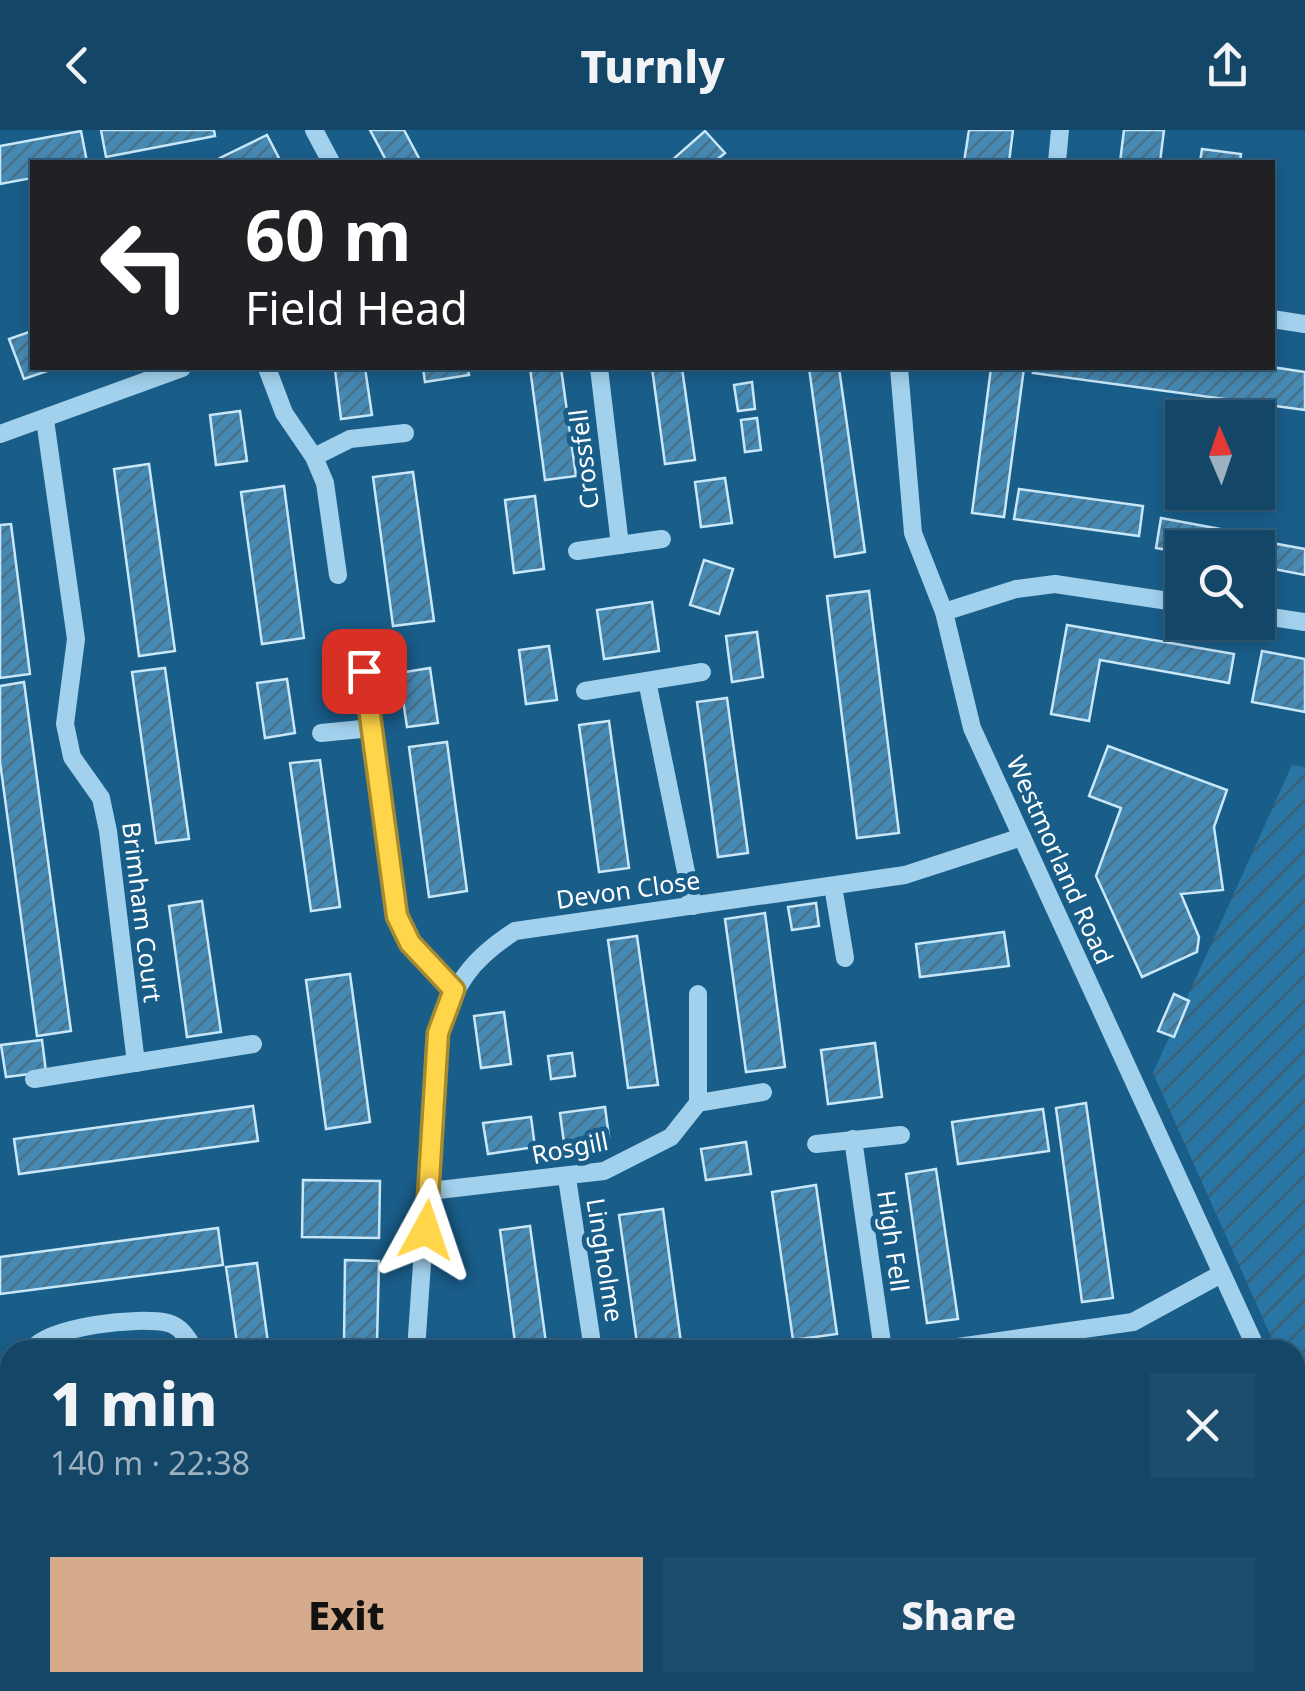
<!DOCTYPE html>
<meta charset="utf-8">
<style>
body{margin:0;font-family:"Noto Sans",sans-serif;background:#1c4d6d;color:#f1f3f6;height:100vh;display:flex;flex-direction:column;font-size:38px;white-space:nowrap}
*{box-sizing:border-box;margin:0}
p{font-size:32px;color:#9db1c0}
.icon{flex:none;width:55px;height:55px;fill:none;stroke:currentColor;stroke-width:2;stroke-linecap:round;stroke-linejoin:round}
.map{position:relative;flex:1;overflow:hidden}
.sheet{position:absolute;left:0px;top:1210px;width:1305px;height:352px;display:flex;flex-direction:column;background:#134667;border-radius:30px 30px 0 0;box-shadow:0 5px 15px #0003,0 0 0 2px #325e7b}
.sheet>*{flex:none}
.top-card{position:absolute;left:30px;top:30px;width:1245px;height:210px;border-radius:0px;box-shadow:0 5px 15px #0003,0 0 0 2px #325e7b;background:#202124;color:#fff;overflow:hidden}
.needle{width:65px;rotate:358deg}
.fabs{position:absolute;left:1165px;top:270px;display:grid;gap:20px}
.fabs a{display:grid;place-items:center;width:110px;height:110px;border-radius:0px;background:#134667;box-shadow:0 5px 15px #0003,0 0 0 2px #325e7b;font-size:50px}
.pin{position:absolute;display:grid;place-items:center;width:85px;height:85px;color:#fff;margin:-42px;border-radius:20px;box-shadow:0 5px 15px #0006}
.me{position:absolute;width:110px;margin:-55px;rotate:5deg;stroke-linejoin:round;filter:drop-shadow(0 0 8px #0008)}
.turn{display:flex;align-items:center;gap:35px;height:210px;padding:0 50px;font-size:45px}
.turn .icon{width:130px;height:130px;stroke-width:2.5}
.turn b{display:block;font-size:70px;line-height:85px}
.round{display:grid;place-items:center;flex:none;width:105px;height:105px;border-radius:0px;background:#1c4d6d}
.summary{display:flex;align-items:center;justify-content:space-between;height:170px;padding:0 50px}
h1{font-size:60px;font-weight:800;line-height:75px}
.cta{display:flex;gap:20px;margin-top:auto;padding:20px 50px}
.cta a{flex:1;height:115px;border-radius:0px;background:#d6ab8b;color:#111;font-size:40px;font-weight:800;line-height:115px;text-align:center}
.cta a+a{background:#1c4d6d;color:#f1f3f6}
header{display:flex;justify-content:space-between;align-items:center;height:130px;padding:0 50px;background:#134667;font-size:45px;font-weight:800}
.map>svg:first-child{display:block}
</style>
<header><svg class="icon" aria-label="back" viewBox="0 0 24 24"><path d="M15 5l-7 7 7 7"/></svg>Turnly<svg class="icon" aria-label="share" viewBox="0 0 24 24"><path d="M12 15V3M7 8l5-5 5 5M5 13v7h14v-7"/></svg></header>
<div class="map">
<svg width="1305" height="1561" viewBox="0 0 1305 1561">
<defs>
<pattern id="garden-furrows" width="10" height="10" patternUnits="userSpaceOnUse" patternTransform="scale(2.5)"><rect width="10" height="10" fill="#2976a5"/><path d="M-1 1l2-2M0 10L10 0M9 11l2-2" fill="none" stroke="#3c5f74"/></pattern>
<pattern id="building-hatch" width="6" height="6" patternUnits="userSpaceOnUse" patternTransform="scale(2.5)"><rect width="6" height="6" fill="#4689b3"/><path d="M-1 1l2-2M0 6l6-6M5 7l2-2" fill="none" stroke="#48718a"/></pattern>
</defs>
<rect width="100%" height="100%" fill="#195d89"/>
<path fill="url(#garden-furrows)" d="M 1292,635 L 1305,637 L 1305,1243 L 1295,1254 L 1295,1220 L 1277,1220 L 1153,943 Z"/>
<g fill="url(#building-hatch)" stroke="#c8e7f9" stroke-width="2.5">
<path d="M 101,0 L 214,0 L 215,6 L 106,27 Z"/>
<path d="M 370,0 L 404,0 L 420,30 L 387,32 Z"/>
<path d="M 969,0 L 1013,0 L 1009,32 L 964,32 Z"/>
<path d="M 1124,0 L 1164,0 L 1160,32 L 1120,32 Z"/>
<path d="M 81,1 L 87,32 L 32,32 L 32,48 L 0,54 L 0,16 Z"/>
<path d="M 705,1 L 725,23 L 714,32 L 670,32 Z"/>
<path d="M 267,5 L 281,32 L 223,32 L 220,28 Z"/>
<path d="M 1202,19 L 1241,24 L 1240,32 L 1200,32 Z"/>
<path d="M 32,201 L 32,238 L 56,238 L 24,249 L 9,209 Z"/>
<path d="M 1272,237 L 1305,242 L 1305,280 L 1033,243 L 1034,238 Z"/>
<path d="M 365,238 L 372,285 L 341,289 L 335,240 Z"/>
<path d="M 423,238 L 468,238 L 469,245 L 425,252 Z"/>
<path d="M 530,238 L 561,238 L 576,346 L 545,350 Z"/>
<path d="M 652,238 L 682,238 L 695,330 L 665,334 Z"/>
<path d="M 809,238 L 839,238 L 865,422 L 835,427 Z"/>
<path d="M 991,238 L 1024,238 L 1004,387 L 972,383 Z"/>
<path d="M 752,252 L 755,279 L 738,281 L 734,255 Z"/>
<path d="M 240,281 L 247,331 L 216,335 L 210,285 Z"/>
<path d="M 757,288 L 761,320 L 745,322 L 741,290 Z"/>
<path d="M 149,334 L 175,521 L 139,526 L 114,339 Z"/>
<path d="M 413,342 L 434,491 L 393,496 L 373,347 Z"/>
<path d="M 725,348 L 732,393 L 701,397 L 695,352 Z"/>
<path d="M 284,356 L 304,508 L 262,514 L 241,362 Z"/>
<path d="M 1019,359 L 1143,376 L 1139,406 L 1014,389 Z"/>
<path d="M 535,366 L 544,439 L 514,443 L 505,370 Z"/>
<path d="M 1161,388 L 1231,401 L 1228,418 L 1182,418 L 1182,423 L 1156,418 Z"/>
<path d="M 11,394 L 30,544 L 0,548 L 0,395 Z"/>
<path d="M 1250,409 L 1305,419 L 1305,445 L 1258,436 L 1258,418 L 1248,418 Z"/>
<path d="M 704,430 L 733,439 L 719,484 L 690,475 Z"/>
<path d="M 869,461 L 899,703 L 857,708 L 827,466 Z"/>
<path d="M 652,472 L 659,521 L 604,529 L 597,480 Z"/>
<path d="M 1067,495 L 1234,524 L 1229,553 L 1100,530 L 1089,591 L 1051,584 Z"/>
<path d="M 757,502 L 763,547 L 732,552 L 726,506 Z"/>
<path d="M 549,516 L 557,570 L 526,574 L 519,520 Z"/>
<path d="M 1262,521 L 1305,529 L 1305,582 L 1252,572 Z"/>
<path d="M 165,538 L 189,709 L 156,713 L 132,542 Z"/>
<path d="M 430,538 L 438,593 L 407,597 L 399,543 Z"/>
<path d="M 287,549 L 295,603 L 265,608 L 257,553 Z"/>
<path d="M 24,552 L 71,901 L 37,906 L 0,632 L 0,556 Z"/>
<path d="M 727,568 L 748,723 L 718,727 L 697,572 Z"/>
<path d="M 609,591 L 629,738 L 599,742 L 579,595 Z"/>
<path d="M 447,612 L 467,761 L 429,767 L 409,617 Z"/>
<path d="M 1108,616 L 1227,660 L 1214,697 L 1223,760 L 1181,764 L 1199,807 L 1197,822 L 1142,847 L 1096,746 L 1121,678 L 1089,666 Z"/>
<path d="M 320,630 L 340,777 L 311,781 L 290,633 Z"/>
<path d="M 202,771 L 221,902 L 187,907 L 169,776 Z"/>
<path d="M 816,773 L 819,796 L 792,800 L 788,777 Z"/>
<path d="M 765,783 L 785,937 L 746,942 L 725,789 Z"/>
<path d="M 1004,802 L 1009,836 L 920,847 L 916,814 Z"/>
<path d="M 637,806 L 658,955 L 628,958 L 608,810 Z"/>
<path d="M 350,844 L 370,992 L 326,999 L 306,850 Z"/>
<path d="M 1174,864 L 1189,871 L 1174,907 L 1158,901 Z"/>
<path d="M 504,882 L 511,934 L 481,938 L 474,886 Z"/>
<path d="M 42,910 L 46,942 L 6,947 L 1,915 Z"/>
<path d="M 875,913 L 882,967 L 828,974 L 821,920 Z"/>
<path d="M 572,923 L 575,946 L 551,949 L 548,926 Z"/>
<path d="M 1086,973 L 1113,1168 L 1082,1172 L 1056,978 Z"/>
<path d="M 253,976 L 258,1011 L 19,1044 L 14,1009 Z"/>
<path d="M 605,977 L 609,1007 L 564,1013 L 560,983 Z"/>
<path d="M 1043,979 L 1049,1021 L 958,1034 L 952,992 Z"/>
<path d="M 531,987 L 535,1017 L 488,1024 L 483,993 Z"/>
<path d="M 746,1012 L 751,1044 L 706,1050 L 701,1019 Z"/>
<path d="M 936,1039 L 958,1189 L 927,1193 L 906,1044 Z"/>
<path d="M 303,1050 L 380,1051 L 379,1108 L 302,1107 Z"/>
<path d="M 816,1055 L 837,1204 L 793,1210 L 772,1062 Z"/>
<path d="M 663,1079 L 682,1220 L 638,1220 L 619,1085 Z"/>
<path d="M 530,1096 L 547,1220 L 516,1220 L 500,1100 Z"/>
<path d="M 218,1098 L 223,1135 L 0,1164 L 0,1127 Z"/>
<path d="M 345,1130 L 379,1131 L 377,1213 L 344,1212 Z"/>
<path d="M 257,1133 L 269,1220 L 238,1220 L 226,1137 Z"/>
<path d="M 1295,1516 L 1304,1554 L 1260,1561 L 1258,1552 L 1295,1552 Z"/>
<path d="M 0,1529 L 10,1533 L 10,1552 L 26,1552 L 23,1561 L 0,1561 Z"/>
<path d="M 589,1552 L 638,1552 L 639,1561 L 590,1561 Z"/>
</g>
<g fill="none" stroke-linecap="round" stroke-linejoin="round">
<path stroke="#a2d1ed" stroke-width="5" stroke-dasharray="5 8" stroke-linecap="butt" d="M 929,1552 L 930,1561"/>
<g stroke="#a2d1ed" stroke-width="18">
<path d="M 314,0 L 331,32"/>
<path d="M 1057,32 L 1060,0"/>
<path d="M 1272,189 L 1305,194"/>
<path d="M 267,238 L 284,283 L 314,327 L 325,353 L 338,445"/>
<path d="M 599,238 L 620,415"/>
<path d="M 899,238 L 913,403 L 944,482 L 972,598 L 1257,1220"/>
<path d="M 45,290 L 76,509 L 65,594 L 72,627 L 101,668 L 108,701 L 136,933"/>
<path d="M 0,304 L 182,238"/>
<path d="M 314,327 L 350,309 L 405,303"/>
<path d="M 577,421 L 662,409"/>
<path d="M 944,482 L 1016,459 L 1055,454 L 1182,473"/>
<path d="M 1258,485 L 1305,492"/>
<path d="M 365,541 L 397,787 L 410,813 L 454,860"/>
<path d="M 647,551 L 693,776"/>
<path d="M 585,561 L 702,542"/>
<path d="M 321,603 L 372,598"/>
<path d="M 833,756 L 845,828"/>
<path d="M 34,949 L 253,914"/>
<path d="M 698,973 L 763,962"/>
<path d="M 853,1009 L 883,1220"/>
<path d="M 816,1014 L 901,1005"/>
<path d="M 567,1048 L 593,1220"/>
<path d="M 430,1061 L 604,1041 L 671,1007 L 698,973 L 698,864"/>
<path d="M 31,1220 C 50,1196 138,1186 168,1193 C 181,1196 188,1209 195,1220"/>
<path d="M 416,1220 L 438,903 C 457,852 469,831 515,801 L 905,745 L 1022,707"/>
<path d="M 937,1220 L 1133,1192 L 1221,1144"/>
<path d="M 0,1348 L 10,1347"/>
<path d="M 1295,1354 L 1305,1386"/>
<path d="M 150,1552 L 151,1561"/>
<path d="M 267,1561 L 325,1561"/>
</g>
</g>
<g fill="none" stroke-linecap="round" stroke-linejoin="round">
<defs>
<path id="route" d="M 364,541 L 397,786 L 410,813 L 454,860 L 438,903 L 426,1100"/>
</defs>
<use href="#route" stroke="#a68a30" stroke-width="25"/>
<use href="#route" stroke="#ffd54a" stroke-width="18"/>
</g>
<g text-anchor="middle" stroke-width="10" stroke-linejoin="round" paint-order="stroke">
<g font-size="25" fill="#fff" stroke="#195d89">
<text transform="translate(584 329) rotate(-97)" y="9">Crossfell</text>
<text transform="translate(1060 730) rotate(66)" y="9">Westmorland Road</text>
<text transform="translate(628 760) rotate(-8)" y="9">Devon Close</text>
<text transform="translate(142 782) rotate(83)" y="9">Brimham Court</text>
<text transform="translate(570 1018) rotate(-11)" y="9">Rosgill</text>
<text transform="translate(893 1111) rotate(82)" y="9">High Fell</text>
<text transform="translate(605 1130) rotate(81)" y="9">Lingholme</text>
</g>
</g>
</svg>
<div class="fabs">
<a><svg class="needle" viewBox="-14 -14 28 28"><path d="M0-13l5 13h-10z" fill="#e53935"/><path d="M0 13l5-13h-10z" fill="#9db1c0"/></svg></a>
<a><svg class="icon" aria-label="search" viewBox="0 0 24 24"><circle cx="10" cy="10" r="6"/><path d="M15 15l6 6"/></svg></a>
</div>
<div class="pin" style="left:364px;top:541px;background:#d93025"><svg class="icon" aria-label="arrive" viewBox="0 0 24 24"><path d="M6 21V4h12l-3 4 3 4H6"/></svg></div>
<svg class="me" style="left:426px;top:1100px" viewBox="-20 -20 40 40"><path d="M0-17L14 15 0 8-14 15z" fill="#ffd54a" stroke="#fff" stroke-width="4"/></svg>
<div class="top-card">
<div class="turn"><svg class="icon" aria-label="left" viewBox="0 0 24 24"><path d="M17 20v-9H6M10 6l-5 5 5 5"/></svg><div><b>60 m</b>Field Head</div></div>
</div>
<section class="sheet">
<div class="summary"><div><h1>1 min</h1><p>140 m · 22:38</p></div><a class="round"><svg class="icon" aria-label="close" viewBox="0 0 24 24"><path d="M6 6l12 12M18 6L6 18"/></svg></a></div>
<div class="cta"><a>Exit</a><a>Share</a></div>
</section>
</div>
